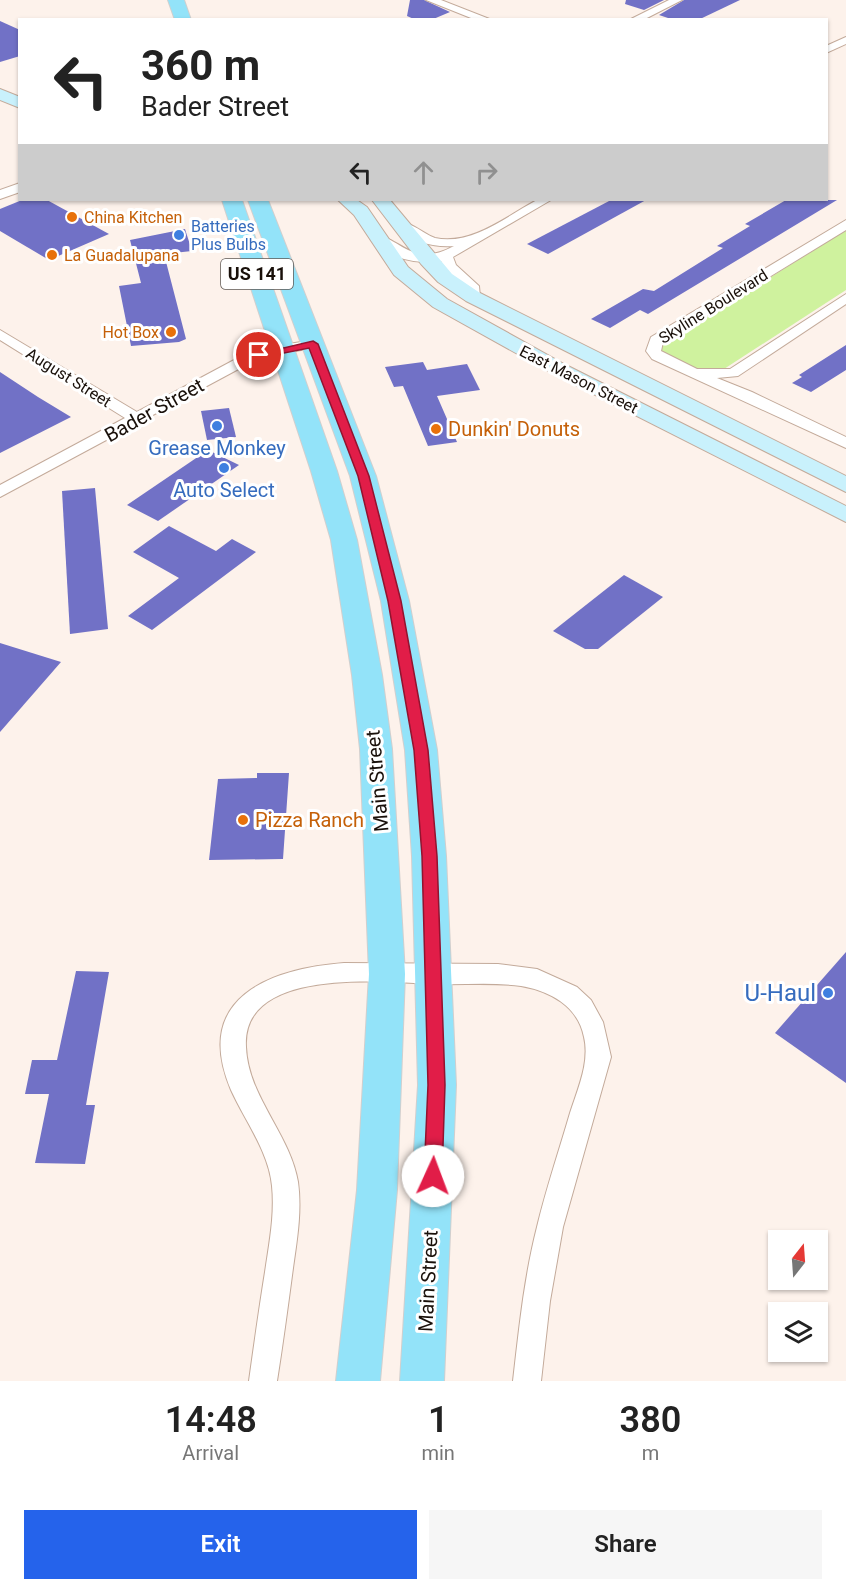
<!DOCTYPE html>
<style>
body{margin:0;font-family:Roboto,sans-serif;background:#f6f6f6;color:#222;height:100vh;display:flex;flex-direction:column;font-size:22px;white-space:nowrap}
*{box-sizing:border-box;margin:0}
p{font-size:20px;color:#767676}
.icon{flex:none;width:33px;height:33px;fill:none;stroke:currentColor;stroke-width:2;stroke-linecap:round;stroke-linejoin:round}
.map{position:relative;height:1381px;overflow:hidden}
.drawer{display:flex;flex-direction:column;background:#fff;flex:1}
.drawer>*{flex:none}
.banner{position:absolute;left:18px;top:18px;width:810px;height:183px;border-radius:0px;box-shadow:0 2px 4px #0004;background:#fff;color:#222;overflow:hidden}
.needle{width:39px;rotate:17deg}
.tools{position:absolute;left:768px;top:1230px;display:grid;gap:12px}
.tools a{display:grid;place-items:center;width:60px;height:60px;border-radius:0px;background:#fff;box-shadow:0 2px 4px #0004;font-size:30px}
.pin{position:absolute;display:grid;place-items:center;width:51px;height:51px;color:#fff;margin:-26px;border:3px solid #fff;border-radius:50%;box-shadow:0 2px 6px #0007}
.me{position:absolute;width:66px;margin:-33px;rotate:2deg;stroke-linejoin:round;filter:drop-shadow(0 0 4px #0008)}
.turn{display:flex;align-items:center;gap:21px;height:126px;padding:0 24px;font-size:27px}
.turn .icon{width:78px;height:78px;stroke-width:2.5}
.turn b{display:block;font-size:42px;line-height:51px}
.lanes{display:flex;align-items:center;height:57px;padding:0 24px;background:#0003;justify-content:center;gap:30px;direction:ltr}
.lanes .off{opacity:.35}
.eta{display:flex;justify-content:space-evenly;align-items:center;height:102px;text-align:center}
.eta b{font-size:36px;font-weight:600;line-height:42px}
.action{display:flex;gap:12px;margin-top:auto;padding:12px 24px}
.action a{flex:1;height:69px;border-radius:0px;background:#2563eb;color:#fff;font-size:24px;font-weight:600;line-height:69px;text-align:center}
.action a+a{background:#f6f6f6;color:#222}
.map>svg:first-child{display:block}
</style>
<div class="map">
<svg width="846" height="1381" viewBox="0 0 846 1381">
<rect width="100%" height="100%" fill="#fdf2eb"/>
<path fill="#cff29e" d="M 846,230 L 846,290 L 724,369 L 696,369 L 663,355 L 660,350 L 665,343 Z"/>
<g fill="#7171c6">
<path d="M 410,0 L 424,0 L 450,12 L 431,20 L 416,20 L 407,16 Z"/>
<path d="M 626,0 L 664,0 L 644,10 L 625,4 Z"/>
<path d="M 684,0 L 740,0 L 698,20 L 674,20 L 659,15 Z"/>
<path d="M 0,21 L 20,30 L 20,56 L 0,62 Z"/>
<path d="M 22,200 L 47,200 L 109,234 L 49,260 L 0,231 L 0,209 Z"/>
<path d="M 611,200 L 646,200 L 548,254 L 527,244 Z"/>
<path d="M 786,200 L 837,200 L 648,314 L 640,310 L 610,328 L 591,319 L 643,289 L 654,291 L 723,248 L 717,246 L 750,226 L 745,224 Z"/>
<path d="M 185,229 L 192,251 L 164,254 L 186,339 L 179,342 L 131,346 L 119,286 L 141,283 L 130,240 Z"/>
<path d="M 846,345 L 846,370 L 811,392 L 792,383 L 802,377 L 799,375 Z"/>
<path d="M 423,362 L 427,370 L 467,364 L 480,390 L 437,396 L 457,442 L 428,446 L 403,386 L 394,387 L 385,367 Z"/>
<path d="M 0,372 L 38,397 L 71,417 L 0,453 Z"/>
<path d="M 229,408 L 236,437 L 207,440 L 201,411 Z"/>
<path d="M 208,450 L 239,465 L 158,521 L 127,505 Z"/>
<path d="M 95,488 L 108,629 L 70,634 L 62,491 Z"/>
<path d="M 169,526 L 216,551 L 232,539 L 256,552 L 152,630 L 128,616 L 179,578 L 133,552 Z"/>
<path d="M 624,575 L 663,597 L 598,649 L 585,649 L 553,631 Z"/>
<path d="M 0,643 L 61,662 L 0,732 Z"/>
<path d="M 257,773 L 289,773 L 283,859 L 209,860 L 218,779 L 257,778 Z"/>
<path d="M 846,952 L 846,1083 L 775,1033 Z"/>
<path d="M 76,971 L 109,972 L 86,1105 L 95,1105 L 85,1164 L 35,1163 L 49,1094 L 25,1094 L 32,1060 L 57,1060 Z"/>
</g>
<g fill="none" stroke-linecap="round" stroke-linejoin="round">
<defs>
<g id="street">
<path d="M 426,0 L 441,0 L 492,20 L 476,20 Z"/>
<path d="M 669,0 L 682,0 L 643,20 L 629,20 Z"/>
<path d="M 846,37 L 846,44 L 826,53 L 826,46 Z"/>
<path d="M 20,183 L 20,192 L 0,199 L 0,190 Z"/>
<path d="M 537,200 L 551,200 L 453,257 L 456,265 L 479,286 L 480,297 L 473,301 L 468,300 L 465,287 L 445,270 L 441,261 C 417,265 388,258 371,240 L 373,237 C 397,231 409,271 454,246 C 434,248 409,241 395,226 L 397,223 C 410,220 423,234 435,238 C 471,246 507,216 537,200 Z"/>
<path d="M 846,220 L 846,230 L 663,342 L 661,351 L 697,369 L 730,369 L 846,294 L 846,304 L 738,376 L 717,378 L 752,392 L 846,437 L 846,448 L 652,359 L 646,351 L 651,337 Z"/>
<path d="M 0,330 L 137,412 L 236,359 L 277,346 L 313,340 L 320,344 L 318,347 L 284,353 L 246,365 L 0,497 L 0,485 L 125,418 L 0,340 Z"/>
<path d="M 344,963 L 498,964 L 537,969 L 577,987 L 591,1000 L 603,1022 L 611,1057 L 563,1227 L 550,1301 L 541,1381 L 513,1381 C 519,1329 524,1278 537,1227 C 546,1189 559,1151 570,1113 C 578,1088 590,1062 584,1037 C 578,1006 550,991 521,986 C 492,982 464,985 435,984 C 384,982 241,966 246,1047 C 248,1097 290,1134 298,1182 C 302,1211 297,1240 293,1268 C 288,1306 283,1343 277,1381 L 249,1381 C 254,1345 259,1309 265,1272 C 269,1244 275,1215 272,1186 C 269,1152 245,1121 231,1090 C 192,998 269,969 344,963 Z"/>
</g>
<g id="secondary">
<path d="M 0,89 L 20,97 L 20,108 L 0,100 Z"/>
<path d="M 338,200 L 357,200 L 367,207 L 408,267 L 447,299 L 564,364 L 846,506 L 846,522 L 550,372 L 433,307 L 394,275 L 354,215 Z"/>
<path d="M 372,200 L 390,200 L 452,274 L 480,293 L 846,476 L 846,492 L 466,301 L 438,282 L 421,264 Z"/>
</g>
<g id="primary">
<path d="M 168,0 L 184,0 L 191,20 L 175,20 Z"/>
<path d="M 222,200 L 242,200 L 337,471 L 357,540 L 382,675 L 392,749 L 405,974 L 397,1190 L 380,1381 L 336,1381 L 357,1190 L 369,974 L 360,749 L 352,675 L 331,540 L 311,471 Z"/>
<path d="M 248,200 L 268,200 L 376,476 L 409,601 L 437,750 L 446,856 L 456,1085 L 444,1381 L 400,1381 L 418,1085 L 412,856 L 405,750 L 381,601 L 350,476 Z"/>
</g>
</defs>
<use href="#street" stroke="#c3aa9a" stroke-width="2"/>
<use href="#secondary" stroke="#c3aa9a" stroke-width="2"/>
<use href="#primary" stroke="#d1cfce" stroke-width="2"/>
<use href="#street" fill="#fff" fill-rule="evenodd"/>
<use href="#secondary" fill="#c9f1fc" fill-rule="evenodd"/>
<use href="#primary" fill="#93e3f9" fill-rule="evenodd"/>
</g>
<path fill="#e11d48" stroke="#92132f" stroke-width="1.5" d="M 313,341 L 318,344 L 369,476 L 401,601 L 428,750 L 437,856 L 445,1085 L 442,1176 L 440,1182 L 433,1184 L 427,1182 L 424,1176 L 428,1085 L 422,856 L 414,750 L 388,601 L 358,476 L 309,348 L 259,358 L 254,355 Z"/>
<g fill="#e8710a" stroke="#fff" stroke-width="2">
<circle cx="72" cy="217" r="6"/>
<circle cx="52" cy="255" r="6"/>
<circle cx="171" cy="332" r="6"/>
<circle cx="436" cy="429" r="6"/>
<circle cx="243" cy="820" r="6"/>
</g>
<g fill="#3f7fe0" stroke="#fff" stroke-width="2">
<circle cx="179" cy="235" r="6"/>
<circle cx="217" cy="426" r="6"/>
<circle cx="224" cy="468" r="6"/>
<circle cx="828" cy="993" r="6"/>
</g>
<g text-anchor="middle" stroke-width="6" stroke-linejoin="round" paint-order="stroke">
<g font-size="16" fill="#c56008" stroke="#fff" text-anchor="start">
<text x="84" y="223">China Kitchen</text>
<text x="64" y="261">La Guadalupana</text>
<text x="159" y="338" text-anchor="end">Hot Box</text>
</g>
<g font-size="16" fill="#366cbe" stroke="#fff" text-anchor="start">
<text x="191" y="232">Batteries<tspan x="191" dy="18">Plus Bulbs</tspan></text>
</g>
<g font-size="16" fill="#19100a" stroke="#fff">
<text transform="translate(713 306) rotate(-32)" y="6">Skyline Boulevard</text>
<text transform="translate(69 377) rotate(32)" y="6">August Street</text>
<text transform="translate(579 379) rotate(27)" y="6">East Mason Street</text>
</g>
<rect fill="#fff" stroke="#5e5854" stroke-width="1.5" x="221" y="259" width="72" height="30" rx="4.5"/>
<g font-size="18" font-weight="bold" fill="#19100a">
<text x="257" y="280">US 141</text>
</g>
<g font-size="20" fill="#19100a" stroke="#fff">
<text transform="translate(154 410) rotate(-29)" y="7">Bader Street</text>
<text transform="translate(377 781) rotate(-95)" y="7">Main Street</text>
<text transform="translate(428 1281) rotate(-87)" y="7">Main Street</text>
</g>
<g font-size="20" fill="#c56008" stroke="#fff" text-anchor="start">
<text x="448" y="436">Dunkin' Donuts</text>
<text x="255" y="827">Pizza Ranch</text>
</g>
<g font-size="20" fill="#366cbe" stroke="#fff">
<text x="217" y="455">Grease Monkey</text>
<text x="224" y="497">Auto Select</text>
</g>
<g font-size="24" fill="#366cbe" stroke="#fff" text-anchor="end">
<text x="816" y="1001">U-Haul</text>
</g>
</g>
</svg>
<div class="tools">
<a><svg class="needle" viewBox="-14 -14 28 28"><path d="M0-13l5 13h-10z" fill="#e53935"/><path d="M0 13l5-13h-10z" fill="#767676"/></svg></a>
<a><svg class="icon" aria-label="layers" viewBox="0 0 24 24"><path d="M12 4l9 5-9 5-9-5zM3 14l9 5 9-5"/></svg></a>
</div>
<div class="pin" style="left:259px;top:355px;background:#d93025"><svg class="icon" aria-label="arrive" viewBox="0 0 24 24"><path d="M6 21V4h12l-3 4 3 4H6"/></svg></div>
<svg class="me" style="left:433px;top:1176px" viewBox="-20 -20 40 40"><circle r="19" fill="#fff"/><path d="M0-13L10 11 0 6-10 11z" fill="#e11d48"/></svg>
<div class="banner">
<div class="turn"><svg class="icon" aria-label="left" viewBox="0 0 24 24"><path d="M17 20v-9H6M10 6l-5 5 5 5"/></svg><div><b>360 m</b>Bader Street</div></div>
<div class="lanes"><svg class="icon" aria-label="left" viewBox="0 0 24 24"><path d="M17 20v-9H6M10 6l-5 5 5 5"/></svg><svg class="icon off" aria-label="ahead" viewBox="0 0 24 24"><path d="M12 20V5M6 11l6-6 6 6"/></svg><svg class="icon off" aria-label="right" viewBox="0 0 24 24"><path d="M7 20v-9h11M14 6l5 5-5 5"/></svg></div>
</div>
</div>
<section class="drawer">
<div class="eta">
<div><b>14:48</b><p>Arrival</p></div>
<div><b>1</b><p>min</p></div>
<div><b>380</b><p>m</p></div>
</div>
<div class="action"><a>Exit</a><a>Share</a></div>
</section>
